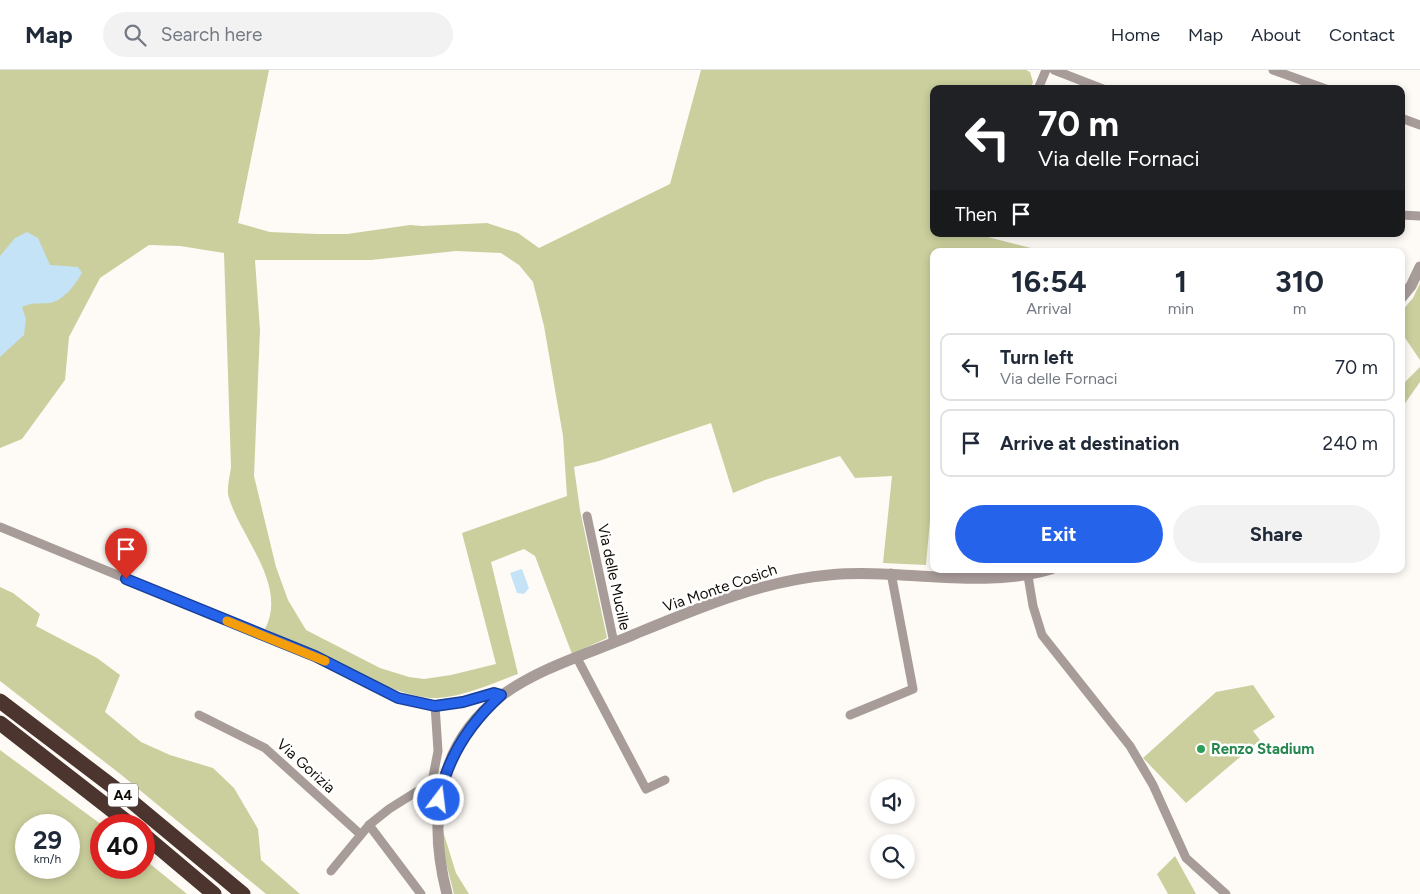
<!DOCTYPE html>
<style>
body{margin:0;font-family:Figtree,sans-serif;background:#f2f2f3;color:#1f2937;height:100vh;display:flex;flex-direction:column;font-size:19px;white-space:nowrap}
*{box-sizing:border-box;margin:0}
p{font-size:16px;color:#747a83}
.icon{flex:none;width:28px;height:28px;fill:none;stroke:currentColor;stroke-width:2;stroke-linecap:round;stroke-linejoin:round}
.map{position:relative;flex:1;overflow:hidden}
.side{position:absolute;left:930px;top:178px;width:475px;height:325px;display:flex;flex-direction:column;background:#fff;border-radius:10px;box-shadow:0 2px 8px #0003}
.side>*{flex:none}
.guide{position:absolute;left:930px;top:15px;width:475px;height:152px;border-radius:10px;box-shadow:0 2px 8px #0003;background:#202124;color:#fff;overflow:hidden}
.buttons{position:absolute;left:870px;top:709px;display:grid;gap:10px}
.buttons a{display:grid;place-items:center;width:45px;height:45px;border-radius:50%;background:#fff;box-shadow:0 2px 8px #0003;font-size:25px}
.speed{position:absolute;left:15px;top:744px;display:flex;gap:10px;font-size:25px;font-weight:700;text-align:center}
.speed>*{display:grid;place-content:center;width:65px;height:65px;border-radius:50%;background:#fff;box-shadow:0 2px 8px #0003;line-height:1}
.speed small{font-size:12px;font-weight:400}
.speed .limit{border:8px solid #d22;background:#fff;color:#111}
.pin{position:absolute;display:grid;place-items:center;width:42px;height:42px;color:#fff;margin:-51px -21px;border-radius:50% 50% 50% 0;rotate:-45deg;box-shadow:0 0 5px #0007}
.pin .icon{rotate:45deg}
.me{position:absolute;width:55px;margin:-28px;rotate:15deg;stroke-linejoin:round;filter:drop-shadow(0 0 4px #0008)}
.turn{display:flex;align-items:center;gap:18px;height:105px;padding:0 25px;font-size:22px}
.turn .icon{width:65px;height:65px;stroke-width:2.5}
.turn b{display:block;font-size:35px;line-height:42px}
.then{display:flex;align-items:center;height:48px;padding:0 25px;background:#0003;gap:10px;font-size:19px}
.eta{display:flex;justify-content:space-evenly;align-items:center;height:85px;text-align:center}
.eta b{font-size:30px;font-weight:700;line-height:35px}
.cta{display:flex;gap:10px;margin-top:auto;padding:10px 25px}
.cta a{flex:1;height:58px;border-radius:30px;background:#2563eb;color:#fff;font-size:20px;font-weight:700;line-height:58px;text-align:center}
.cta a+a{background:#f2f2f3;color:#1f2937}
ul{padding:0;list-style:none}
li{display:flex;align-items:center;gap:15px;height:68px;margin:0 10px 8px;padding:0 15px;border:2px solid #e0e1e3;border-radius:10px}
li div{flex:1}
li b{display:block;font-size:19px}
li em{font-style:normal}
header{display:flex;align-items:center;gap:30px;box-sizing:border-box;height:70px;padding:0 25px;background:#fff;border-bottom:1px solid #e0e1e3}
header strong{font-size:24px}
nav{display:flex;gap:28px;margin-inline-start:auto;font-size:18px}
.search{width:350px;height:45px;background:#f2f2f3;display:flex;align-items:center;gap:12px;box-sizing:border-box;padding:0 18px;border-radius:28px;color:#747a83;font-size:19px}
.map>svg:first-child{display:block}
</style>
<header>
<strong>Map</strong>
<div class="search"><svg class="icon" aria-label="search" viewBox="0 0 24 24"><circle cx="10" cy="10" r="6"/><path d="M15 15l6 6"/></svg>Search here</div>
<nav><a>Home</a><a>Map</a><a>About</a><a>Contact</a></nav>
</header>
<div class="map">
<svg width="1420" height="824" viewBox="0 0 1420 824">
<rect width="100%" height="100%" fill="#fefbf7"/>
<g fill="#cbcf9d" fill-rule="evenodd">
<path d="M 0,0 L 269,0 L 238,153 L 270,162 L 317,164 L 347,164 L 410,155 L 422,156 L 487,153 L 518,163 L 539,178 L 670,114 L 701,0 L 1026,0 L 1030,2 L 1033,12 L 1030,19 L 934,19 L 934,164 L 976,164 L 1043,181 L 934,181 L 934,406 L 926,495 L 883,493 L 892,406 L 855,408 L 840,386 L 765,410 L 733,423 L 711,353 L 599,391 L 574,397 L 580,440 L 607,568 L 572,584 L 535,486 L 524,479 L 491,492 L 518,604 C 493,613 466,626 438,628 C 393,630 309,577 265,559 C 288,515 241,468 229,428 C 226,420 230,406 231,397 L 224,183 L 180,176 L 149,175 L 100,208 L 69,267 L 65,310 L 22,369 L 0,378 ZM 456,181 L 501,183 L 519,195 L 533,212 L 544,256 L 563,366 L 567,426 L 462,463 L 496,594 L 451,605 L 424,609 L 409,607 L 380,598 L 306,560 L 288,530 L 276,497 L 254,406 L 260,260 L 255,190 L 371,190 Z"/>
<path d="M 1420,213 L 1420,290 L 1401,262 L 1401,242 L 1413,228 Z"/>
<path d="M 1420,297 L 1420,312 L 1401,339 L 1401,316 Z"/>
<path d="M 0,517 L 13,523 L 40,544 L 36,556 L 97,588 L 120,605 L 105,642 L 141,672 L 170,685 L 213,698 L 234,718 L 258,759 L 261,790 L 300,824 L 266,824 L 119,703 L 0,611 Z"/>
<path d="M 1253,615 L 1275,647 L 1253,661 L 1260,670 L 1186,733 L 1143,688 L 1216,622 Z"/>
<path d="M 0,680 L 102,755 L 101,798 L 144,798 L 144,789 L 187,824 L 0,824 ZM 26,755 L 69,755 L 69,798 L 26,798 Z"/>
<path d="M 442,758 L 456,803 L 469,824 L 454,824 L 444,785 Z"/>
<path d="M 1175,786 L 1196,824 L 1168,824 L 1157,804 Z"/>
</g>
<g fill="#c4e3f6">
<path d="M 27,162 L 38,168 L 50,195 L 78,197 L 82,203 C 75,215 64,230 50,233 C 40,234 32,232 22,237 L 26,249 L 24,265 L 0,287 L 0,186 L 15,168 Z"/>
<path d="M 522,499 L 529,518 L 524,524 L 517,523 L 510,503 Z"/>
</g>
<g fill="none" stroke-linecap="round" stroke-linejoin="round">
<g stroke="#a89c99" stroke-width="9">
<path d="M 1054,0 L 1103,19"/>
<path d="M 1273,0 L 1326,19"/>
<path d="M 1038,19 L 1046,0"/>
<path d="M 1401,48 L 1420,55"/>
<path d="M 1401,145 L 1420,146"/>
<path d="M 587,446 L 614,573"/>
<path d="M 0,457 L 315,586 L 398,628 L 435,635 L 463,631 L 494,623 L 501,625"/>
<path d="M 1028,506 L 1033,536 L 1042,565 L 1130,676 L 1153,715 L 1186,788 L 1226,824"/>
<path d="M 577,588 L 646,719 L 665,710"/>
<path d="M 199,645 L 265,678 L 360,764"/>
<path d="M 850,645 L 913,619 L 891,503"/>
<path d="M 369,755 L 421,824"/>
<path d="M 331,801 L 369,755 L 389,739 L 432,712 L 438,681 L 435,635"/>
</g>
<g stroke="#a89c99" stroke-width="11">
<path d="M 1401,228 L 1411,216 L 1420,197"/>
<path d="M 447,824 C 428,751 436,674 501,626 C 540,597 591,583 635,564 C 698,538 761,511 829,505 C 902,498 980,520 1051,499"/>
</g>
<g stroke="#4b352e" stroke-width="15">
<path d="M 0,631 L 125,726 L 243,824"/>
<path d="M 0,653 L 131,755"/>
<path d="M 144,765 L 214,824"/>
</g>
</g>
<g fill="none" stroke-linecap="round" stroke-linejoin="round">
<defs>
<path id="route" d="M 126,509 L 315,586 L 398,628 L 435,636 L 463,632 L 494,623 L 501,625 C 470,653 447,688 439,730"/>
</defs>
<use href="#route" stroke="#184099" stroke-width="12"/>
<use href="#route" stroke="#2563eb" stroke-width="9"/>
<path stroke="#f59e0b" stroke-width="9" d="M 227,551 L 325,591"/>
</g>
<circle fill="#2e9e5b" stroke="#fff" stroke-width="2" cx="1201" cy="679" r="5"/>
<g text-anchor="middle" stroke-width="5" stroke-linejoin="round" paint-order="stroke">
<rect fill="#fff" stroke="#585450" stroke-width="1" x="108" y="713.5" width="30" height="23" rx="4"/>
<g font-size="14" font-weight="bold" fill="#110b05">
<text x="123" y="730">A4</text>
</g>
<g font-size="15" fill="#110b05" stroke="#fff">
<text transform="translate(614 507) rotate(78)" y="5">Via delle Mucille</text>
<text transform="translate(720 518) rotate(-19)" y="5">Via Monte Cosich</text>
<text transform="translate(306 696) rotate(42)" y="5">Via Gorizia</text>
</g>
<g font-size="15" font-weight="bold" fill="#27864d" stroke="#fff" text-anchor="start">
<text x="1211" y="684">Renzo Stadium</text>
</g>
</g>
</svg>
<div class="buttons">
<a><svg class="icon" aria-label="sound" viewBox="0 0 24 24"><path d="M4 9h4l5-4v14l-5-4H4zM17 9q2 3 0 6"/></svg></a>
<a><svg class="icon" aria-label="search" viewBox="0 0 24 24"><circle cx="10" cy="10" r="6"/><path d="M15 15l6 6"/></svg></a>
</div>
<div class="speed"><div>29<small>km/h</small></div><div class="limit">40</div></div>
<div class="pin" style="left:126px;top:509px;background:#d93025"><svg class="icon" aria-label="arrive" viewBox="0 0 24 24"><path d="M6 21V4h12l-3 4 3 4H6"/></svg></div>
<svg class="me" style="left:439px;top:730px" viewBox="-20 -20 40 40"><circle r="17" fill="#2563eb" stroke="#fff" stroke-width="3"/><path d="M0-11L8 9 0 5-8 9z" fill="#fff"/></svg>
<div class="guide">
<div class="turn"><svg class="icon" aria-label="left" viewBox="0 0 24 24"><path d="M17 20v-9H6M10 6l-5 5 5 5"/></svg><div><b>70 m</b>Via delle Fornaci</div></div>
<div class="then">Then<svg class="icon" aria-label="arrive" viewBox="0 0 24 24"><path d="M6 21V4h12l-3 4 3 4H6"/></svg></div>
</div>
<section class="side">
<div class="eta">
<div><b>16:54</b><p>Arrival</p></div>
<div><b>1</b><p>min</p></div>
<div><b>310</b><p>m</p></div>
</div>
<ul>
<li><svg class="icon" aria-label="left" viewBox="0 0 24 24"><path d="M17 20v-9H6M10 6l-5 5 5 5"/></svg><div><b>Turn left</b><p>Via delle Fornaci</p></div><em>70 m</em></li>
<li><svg class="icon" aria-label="arrive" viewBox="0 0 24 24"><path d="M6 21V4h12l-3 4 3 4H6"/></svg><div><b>Arrive at destination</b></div><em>240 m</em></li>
</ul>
<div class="cta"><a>Exit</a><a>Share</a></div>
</section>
</div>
